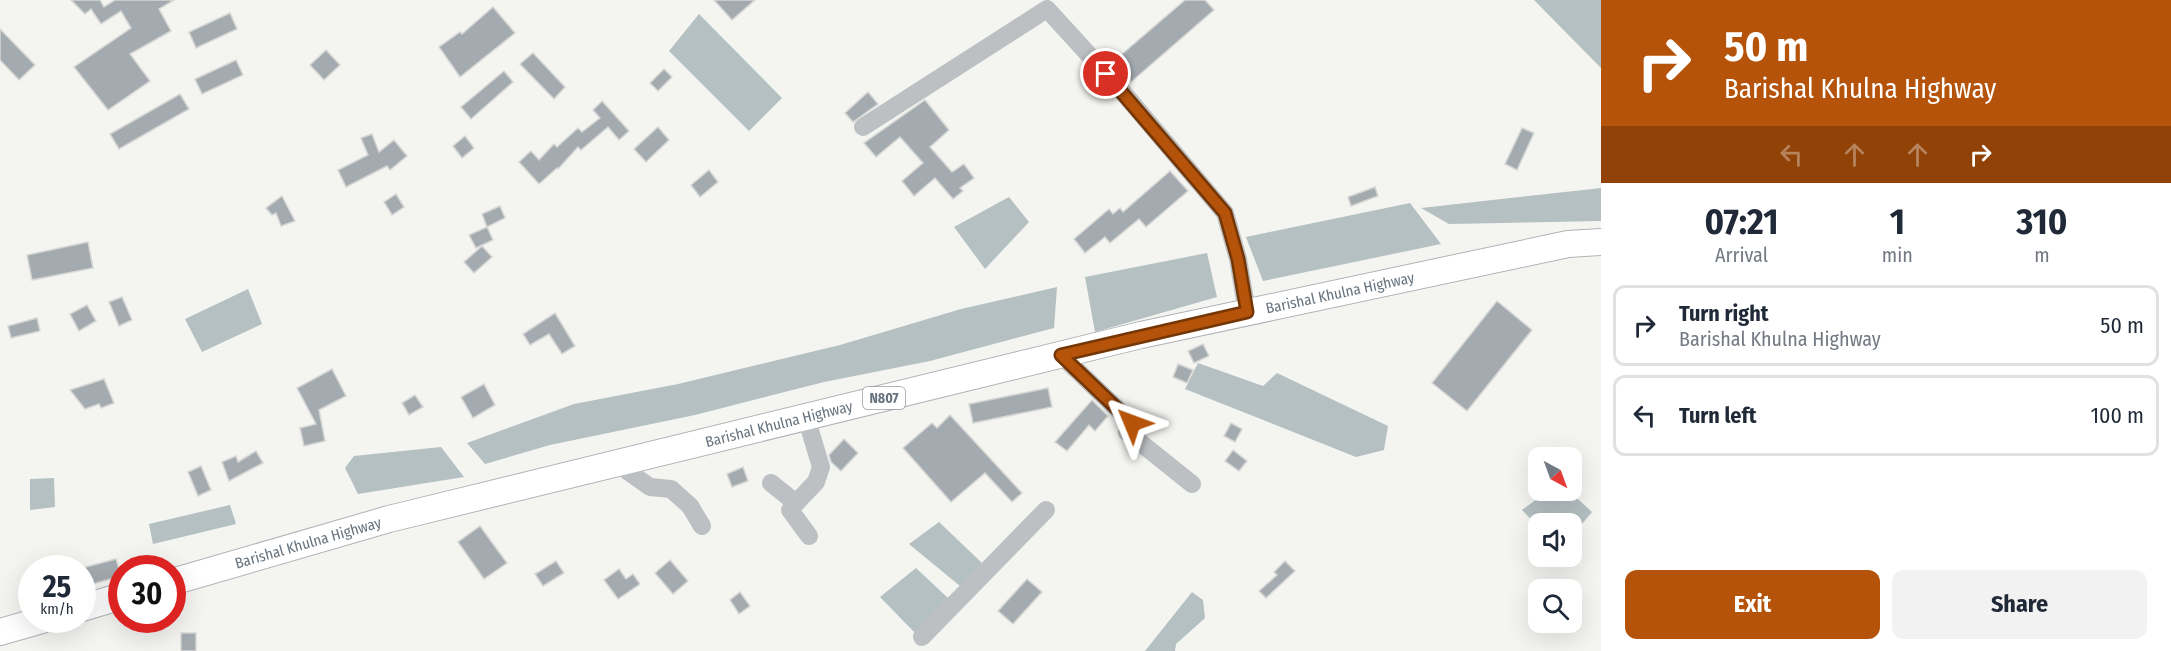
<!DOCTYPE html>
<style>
body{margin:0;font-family:"Fira Sans Condensed",sans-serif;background:#f2f2f3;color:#1f2937;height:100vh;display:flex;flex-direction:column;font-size:22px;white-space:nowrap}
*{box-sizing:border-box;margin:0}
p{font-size:20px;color:#747a83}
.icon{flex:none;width:33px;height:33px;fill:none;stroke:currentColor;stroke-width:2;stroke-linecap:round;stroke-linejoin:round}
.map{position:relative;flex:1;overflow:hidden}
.side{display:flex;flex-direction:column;background:#fff;width:570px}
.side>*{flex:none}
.hud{background:#b45309;color:#fff;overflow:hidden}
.needle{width:39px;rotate:139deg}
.buttons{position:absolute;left:1528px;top:447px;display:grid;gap:12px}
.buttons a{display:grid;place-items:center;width:54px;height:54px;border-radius:12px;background:#fff;box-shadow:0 6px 24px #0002;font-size:30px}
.speed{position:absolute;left:18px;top:555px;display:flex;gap:12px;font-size:30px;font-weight:700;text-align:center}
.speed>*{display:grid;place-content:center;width:78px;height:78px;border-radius:50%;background:#fff;box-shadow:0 6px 24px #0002;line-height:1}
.speed small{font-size:15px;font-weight:400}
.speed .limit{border:9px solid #d22;background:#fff;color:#111}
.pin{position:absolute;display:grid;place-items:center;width:51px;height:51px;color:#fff;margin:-26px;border:3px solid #fff;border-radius:50%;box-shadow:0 2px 6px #0007}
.me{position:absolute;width:66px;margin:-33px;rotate:314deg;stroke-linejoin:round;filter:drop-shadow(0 0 4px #0008)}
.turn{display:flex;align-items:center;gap:21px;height:126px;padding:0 24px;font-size:27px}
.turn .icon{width:78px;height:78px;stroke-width:2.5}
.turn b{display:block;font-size:42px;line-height:51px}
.lanes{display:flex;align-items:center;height:57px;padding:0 24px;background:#0003;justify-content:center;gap:30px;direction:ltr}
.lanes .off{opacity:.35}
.eta{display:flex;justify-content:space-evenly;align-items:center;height:102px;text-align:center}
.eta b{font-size:36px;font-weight:700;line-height:42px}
.cta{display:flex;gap:12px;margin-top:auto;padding:12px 24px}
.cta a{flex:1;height:69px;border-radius:12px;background:#b45309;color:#fff;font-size:24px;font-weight:700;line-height:69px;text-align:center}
.cta a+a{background:#f2f2f3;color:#1f2937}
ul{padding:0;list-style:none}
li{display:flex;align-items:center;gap:18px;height:81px;margin:0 12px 9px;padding:0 12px;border:3px solid #e0e1e3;border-radius:12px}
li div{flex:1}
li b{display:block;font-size:22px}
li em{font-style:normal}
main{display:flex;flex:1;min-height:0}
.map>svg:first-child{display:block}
</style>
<main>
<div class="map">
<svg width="1601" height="651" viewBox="0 0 1601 651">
<rect width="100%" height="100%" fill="#f4f4f1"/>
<g fill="#b5c0c3">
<path d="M 1534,0 L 1601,0 L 1601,68 Z"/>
<path d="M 699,14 L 782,98 L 749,131 L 669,51 Z"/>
<path d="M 1601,188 L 1601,221 L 1449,224 L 1421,208 Z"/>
<path d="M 1009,197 L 1029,222 L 985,269 L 954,227 Z"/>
<path d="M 1410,203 L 1441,244 L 1263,281 L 1246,237 Z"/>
<path d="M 1207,253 L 1217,297 L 1095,332 L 1085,277 Z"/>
<path d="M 1057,287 L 1054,328 L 930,361 L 824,382 L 695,415 L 550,445 L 485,464 L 467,443 L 574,404 L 678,384 L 840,345 L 961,309 Z"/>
<path d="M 248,289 L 262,324 L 202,352 L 185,319 Z"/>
<path d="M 1198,363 L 1263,386 L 1277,373 L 1388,426 L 1384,450 L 1356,457 L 1185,389 Z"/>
<path d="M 441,447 L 464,477 L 358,494 L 345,468 L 354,456 Z"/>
<path d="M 54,478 L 55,507 L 30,510 L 30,479 Z"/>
<path d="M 1568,490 L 1592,512 L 1572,536 L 1572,524 L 1539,524 L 1539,528 L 1522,510 L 1548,491 Z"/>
<path d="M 230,505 L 236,524 L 153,544 L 149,524 Z"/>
<path d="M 939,522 L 982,563 L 960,586 L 909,544 Z"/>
<path d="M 916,568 L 949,599 L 918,636 L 880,597 Z"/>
<path d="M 1192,592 L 1203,600 L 1205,618 L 1176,644 L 1175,651 L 1145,651 Z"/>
</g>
<g fill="#a4abb0" stroke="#d6d6d4" stroke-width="1.5">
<path d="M 71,0 L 100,0 L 104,7 L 115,0 L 174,0 L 159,9 L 171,31 L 130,54 L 150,81 L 108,110 L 74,67 L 131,28 L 121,11 L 101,24 L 91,9 L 85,14 Z"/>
<path d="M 714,0 L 755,0 L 732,20 Z"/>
<path d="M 1185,0 L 1205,0 L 1214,10 L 1131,82 L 1114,61 Z"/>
<path d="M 493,7 L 515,33 L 460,77 L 439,47 L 460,32 L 462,34 Z"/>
<path d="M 230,13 L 237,29 L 196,48 L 189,32 Z"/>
<path d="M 0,29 L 35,65 L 19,80 L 0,60 Z"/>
<path d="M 326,50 L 340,65 L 324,80 L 310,65 Z"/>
<path d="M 533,53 L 565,87 L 554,99 L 520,64 Z"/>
<path d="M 236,60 L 243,75 L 202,94 L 195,79 Z"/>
<path d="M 664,69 L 672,77 L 658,91 L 650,83 Z"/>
<path d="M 504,71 L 513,82 L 471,119 L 461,107 Z"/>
<path d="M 868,92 L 878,104 L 853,122 L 845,113 Z"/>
<path d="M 180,94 L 189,109 L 119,149 L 110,134 Z"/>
<path d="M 925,100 L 949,130 L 930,147 L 952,172 L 964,164 L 974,178 L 960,188 L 963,191 L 953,199 L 935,178 L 914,196 L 902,181 L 923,163 L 900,137 L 876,157 L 864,143 Z"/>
<path d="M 602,101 L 629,131 L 619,140 L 608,127 L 581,150 L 578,147 L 558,169 L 557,168 L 539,184 L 519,162 L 531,151 L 539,160 L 554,144 L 557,147 L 578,128 L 582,132 L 600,118 L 593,110 Z"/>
<path d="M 658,127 L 669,140 L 646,162 L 634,149 Z"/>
<path d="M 1522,128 L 1534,133 L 1517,170 L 1505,164 Z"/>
<path d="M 372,134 L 379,152 L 394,140 L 407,156 L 390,170 L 387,166 L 346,187 L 338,170 L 368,155 L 361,138 Z"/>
<path d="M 465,136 L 474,148 L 462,158 L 453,146 Z"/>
<path d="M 709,170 L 718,182 L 700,197 L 691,185 Z"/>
<path d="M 1170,171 L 1188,191 L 1146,227 L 1139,219 L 1110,243 L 1105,237 L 1085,253 L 1074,239 L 1109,209 L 1113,214 L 1120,208 L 1123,212 Z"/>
<path d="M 1375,187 L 1378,196 L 1351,206 L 1348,197 Z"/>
<path d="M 396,194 L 404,207 L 392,215 L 384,202 Z"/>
<path d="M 282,196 L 295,221 L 281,226 L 276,213 L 272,215 L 266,208 Z"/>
<path d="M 500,206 L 505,218 L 487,227 L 482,214 Z"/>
<path d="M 487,227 L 493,240 L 476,248 L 469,235 Z"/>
<path d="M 88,242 L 93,268 L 32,280 L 27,255 Z"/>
<path d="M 482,246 L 492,257 L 474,273 L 464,262 Z"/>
<path d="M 122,297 L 132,320 L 119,326 L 109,302 Z"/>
<path d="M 1497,301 L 1532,330 L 1467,411 L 1432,383 Z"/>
<path d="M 87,305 L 96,321 L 79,331 L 70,314 Z"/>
<path d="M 555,313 L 575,346 L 562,354 L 549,334 L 530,345 L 523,334 Z"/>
<path d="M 37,318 L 40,331 L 11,338 L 8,326 Z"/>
<path d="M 1203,344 L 1209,356 L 1194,363 L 1188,351 Z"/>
<path d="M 1178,364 L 1193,370 L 1187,383 L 1173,377 Z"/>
<path d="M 332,369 L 346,396 L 319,410 L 325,441 L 304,446 L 300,428 L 316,424 L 297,388 Z"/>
<path d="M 104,379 L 114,403 L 101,408 L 99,404 L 85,409 L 70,390 Z"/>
<path d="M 484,384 L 495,405 L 473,418 L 461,397 Z"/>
<path d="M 1048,388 L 1052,407 L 973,423 L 969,404 Z"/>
<path d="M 415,395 L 423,407 L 409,415 L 402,403 Z"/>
<path d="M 1092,400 L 1108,416 L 1095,431 L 1089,425 L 1067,451 L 1055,442 Z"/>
<path d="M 950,415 L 1022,493 L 1012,502 L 985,473 L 951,502 L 903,448 L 932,423 L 937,428 Z"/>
<path d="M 1231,423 L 1242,429 L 1235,442 L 1224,436 Z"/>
<path d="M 844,439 L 858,453 L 841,471 L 831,462 L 829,455 Z"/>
<path d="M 1233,450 L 1247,461 L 1239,471 L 1225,461 Z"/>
<path d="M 256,451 L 263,463 L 229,481 L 222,462 L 236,456 L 238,462 Z"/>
<path d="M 201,466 L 211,490 L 198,496 L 188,472 Z"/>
<path d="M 743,467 L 748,481 L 732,487 L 727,474 Z"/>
<path d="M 480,526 L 507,563 L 484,579 L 458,542 Z"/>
<path d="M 116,559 L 121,576 L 82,587 L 82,568 Z"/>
<path d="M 670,560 L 688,581 L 673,594 L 655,573 Z"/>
<path d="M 556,561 L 564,573 L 543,586 L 535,574 Z"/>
<path d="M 1285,561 L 1295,571 L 1266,598 L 1259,591 L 1277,575 L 1274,572 Z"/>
<path d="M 619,569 L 626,579 L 633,574 L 640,584 L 618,599 L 604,580 Z"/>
<path d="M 1027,579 L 1042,592 L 1013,624 L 998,611 Z"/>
<path d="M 740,592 L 750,606 L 739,614 L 730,600 Z"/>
<rect x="181" y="633" width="15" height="18"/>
</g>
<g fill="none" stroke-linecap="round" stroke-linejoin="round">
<defs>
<g id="highway">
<path d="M 172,582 L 389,519 L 1141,335 L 1568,244 L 1601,242"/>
<path d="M 82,608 L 122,596"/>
<path d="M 0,632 L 42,620"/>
</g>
</defs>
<use href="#highway" stroke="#b0b3b6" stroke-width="28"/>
<g stroke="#bcc0c3" stroke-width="18">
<path d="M 863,127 L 1047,9 L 1121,90 L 1225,213 L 1238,259 L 1247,312"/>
<path d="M 1061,355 L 1132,423 L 1127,432 L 1192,484"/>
<path d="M 616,463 L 650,487 L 671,489 L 690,506 L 702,526"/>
<path d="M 771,483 L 796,503 L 816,482 L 821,467 L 806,417"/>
<path d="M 796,503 L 790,510 L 809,536"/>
<path d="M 922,637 L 1046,510"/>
</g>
<use href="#highway" stroke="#fff" stroke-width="26"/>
</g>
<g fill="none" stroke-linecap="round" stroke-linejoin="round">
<defs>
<path id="route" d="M 1106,74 L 1225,213 L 1238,259 L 1247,312 L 1061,355 L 1132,423"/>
</defs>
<use href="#route" stroke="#753606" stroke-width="15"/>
<use href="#route" stroke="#b45309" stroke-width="10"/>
</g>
<g text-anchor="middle" stroke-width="6" stroke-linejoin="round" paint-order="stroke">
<rect fill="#fff" stroke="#959ea5" stroke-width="1.5" x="863" y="387" width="42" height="22" rx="4.5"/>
<g font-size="14" font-weight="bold" fill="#67747f">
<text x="884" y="403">N807</text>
</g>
<g font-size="15" fill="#67747f" stroke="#fff">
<text transform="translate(1340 293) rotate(-12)" y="5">Barishal Khulna Highway</text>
<text transform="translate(779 424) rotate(-14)" y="5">Barishal Khulna Highway</text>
<text transform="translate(308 543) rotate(-16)" y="5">Barishal Khulna Highway</text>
</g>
</g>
</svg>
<div class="buttons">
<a><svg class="needle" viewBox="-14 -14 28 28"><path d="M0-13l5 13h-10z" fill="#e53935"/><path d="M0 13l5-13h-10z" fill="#747a83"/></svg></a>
<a><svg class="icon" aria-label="sound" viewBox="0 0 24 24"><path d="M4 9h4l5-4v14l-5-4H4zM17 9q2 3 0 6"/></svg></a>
<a><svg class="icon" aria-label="search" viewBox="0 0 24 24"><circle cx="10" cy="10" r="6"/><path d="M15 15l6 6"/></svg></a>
</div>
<div class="speed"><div>25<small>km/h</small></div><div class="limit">30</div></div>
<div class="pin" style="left:1106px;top:74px;background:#d93025"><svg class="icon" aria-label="arrive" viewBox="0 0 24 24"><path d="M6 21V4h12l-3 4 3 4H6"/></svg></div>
<svg class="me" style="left:1132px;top:423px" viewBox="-20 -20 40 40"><path d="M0-17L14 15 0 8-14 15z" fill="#b45309" stroke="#fff" stroke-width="4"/></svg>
</div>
<section class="side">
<div class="hud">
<div class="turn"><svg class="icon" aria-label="right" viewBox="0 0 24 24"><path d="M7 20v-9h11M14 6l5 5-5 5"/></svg><div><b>50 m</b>Barishal Khulna Highway</div></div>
<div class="lanes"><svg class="icon off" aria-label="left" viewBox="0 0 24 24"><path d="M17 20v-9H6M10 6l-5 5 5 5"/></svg><svg class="icon off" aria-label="ahead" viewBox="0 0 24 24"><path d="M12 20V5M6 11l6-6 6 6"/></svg><svg class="icon off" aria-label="ahead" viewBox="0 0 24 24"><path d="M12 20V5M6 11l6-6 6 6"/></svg><svg class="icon" aria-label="right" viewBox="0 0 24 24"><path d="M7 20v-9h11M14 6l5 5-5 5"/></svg></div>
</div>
<div class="eta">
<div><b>07:21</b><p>Arrival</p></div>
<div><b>1</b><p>min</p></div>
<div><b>310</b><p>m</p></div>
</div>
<ul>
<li><svg class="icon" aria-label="right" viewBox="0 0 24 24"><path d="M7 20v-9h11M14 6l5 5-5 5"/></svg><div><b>Turn right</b><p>Barishal Khulna Highway</p></div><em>50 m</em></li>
<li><svg class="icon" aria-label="left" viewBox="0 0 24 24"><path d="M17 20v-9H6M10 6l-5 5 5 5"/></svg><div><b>Turn left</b></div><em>100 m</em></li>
</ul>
<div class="cta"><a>Exit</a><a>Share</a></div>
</section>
</main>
